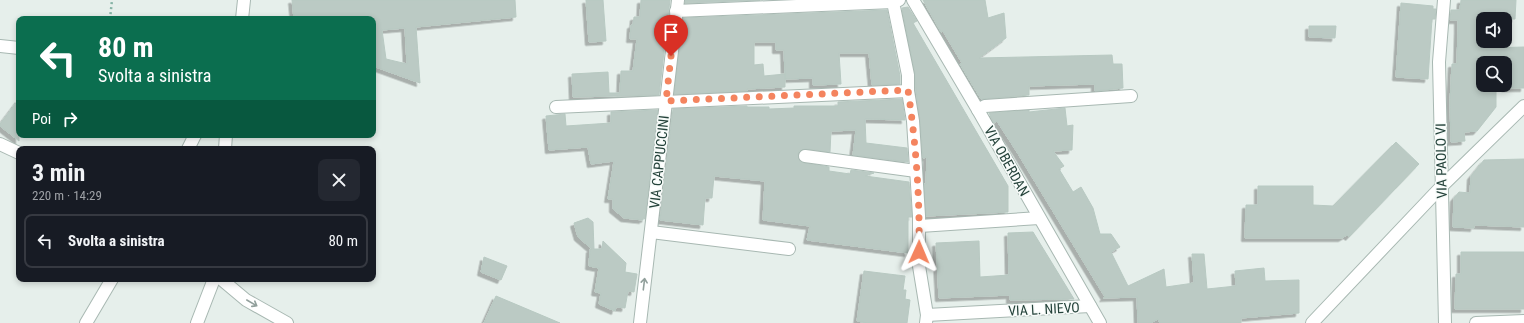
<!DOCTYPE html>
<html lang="it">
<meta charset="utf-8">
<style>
body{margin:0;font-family:"Roboto Condensed",sans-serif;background:#242831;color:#f1f3f6;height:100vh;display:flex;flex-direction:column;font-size:15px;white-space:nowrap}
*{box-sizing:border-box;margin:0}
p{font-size:13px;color:#9ea1a6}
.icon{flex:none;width:22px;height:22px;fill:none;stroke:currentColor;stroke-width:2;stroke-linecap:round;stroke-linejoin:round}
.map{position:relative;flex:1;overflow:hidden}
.side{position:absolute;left:16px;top:146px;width:360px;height:136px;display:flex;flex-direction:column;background:#171b24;border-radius:8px;box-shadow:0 2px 6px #0003}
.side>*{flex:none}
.hud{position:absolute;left:16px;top:16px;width:360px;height:122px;border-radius:8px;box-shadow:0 2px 6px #0003;background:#0b6e4f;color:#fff;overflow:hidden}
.controls{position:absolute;left:1476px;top:12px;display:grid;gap:8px}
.controls a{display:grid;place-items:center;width:36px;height:36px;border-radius:8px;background:#171b24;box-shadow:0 2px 6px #0003;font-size:20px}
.pin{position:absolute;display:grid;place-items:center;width:34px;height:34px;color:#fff;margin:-41px -17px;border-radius:50% 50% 50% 0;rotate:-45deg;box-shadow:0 0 4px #0007}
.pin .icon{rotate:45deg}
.me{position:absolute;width:44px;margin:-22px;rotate:1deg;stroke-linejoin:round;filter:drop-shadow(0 0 3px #0008)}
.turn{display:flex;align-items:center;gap:14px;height:84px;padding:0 16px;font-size:18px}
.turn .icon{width:52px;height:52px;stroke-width:2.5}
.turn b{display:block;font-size:28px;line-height:34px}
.then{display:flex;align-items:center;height:38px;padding:0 16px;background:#0003;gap:8px;font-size:15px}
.round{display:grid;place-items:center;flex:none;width:42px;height:42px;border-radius:8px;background:#242831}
.summary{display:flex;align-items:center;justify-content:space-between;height:68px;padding:0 16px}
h1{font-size:24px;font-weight:700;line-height:30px}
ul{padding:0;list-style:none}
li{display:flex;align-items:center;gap:12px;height:54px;margin:0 8px 6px;padding:0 8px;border:2px solid #363941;border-radius:8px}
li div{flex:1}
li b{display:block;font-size:15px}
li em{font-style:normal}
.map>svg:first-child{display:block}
</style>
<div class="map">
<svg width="1524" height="323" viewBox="0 0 1524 323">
<defs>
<filter id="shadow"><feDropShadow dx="-3.5" dy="3.5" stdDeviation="0" flood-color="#0004"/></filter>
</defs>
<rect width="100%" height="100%" fill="#e6efeb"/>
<g fill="#bbcac4" stroke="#b8c9c2" fill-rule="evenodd" filter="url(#shadow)">
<path d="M 292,0 L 515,0 L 516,17 L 416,27 L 420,83 L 373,66 L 373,19 L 294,19 ZM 405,28 L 407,64 L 386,59 L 382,30 Z"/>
<path d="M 586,0 L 603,0 L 606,41 L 589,42 Z"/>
<path d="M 641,0 L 670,0 L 659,95 L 573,97 L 572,74 L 608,72 L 609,93 L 620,93 L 621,71 L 633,71 L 637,39 L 630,39 L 631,25 L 633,25 L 634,17 L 640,17 Z"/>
<path d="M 685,0 L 760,0 L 685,3 Z"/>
<path d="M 923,0 L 985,0 L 988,18 L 1004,13 L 1006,38 L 979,58 L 1112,55 L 1113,64 L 1122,64 L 1123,88 L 1095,91 L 1095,84 L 1029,86 L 1029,95 L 981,99 L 960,64 L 962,63 L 943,31 L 941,32 Z"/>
<path d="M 1461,0 L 1516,0 L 1515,19 L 1483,19 L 1483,41 L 1488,41 L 1487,48 L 1524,47 L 1524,88 L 1505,88 L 1505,63 L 1483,63 L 1483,85 L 1496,85 L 1496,107 L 1477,131 L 1464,132 L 1465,141 L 1451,142 L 1450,102 L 1452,64 L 1457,64 L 1458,30 L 1458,20 L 1450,20 L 1451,10 L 1460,10 Z"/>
<path d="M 1401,3 L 1433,6 L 1433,9 L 1436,9 L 1435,19 L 1432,19 L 1428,79 L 1396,77 Z"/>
<path d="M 908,7 L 917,21 L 913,23 L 1008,186 L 1008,212 L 926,216 L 924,184 L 926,184 L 927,157 L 923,158 L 920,121 L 916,90 L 915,73 L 902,8 Z"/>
<path d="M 887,10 L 900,76 L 900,84 L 872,85 L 869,53 L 839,53 L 841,84 L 813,85 L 813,78 L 785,79 L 785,74 L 785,87 L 747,89 L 747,91 L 674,94 L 683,18 ZM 754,42 L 776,42 L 776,50 L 784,50 L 785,74 L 764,76 L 763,64 L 754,65 Z"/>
<path d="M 1309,26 L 1336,26 L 1335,38 L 1309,37 Z"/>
<path d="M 19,99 L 19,141 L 0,126 L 0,124 Z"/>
<path d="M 902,99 L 905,120 L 865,119 L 866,143 L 907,148 L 908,162 L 853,155 L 856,130 L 831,131 L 830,152 L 806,149 L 799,151 L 798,155 L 801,162 L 829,167 L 829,171 L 850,174 L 851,170 L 874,173 L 865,176 L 909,182 L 912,217 L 908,217 L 908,253 L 807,240 L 810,226 L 763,220 L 765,181 L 714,176 L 712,198 L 705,198 L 703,225 L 660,220 L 673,109 L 747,106 L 747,107 L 769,107 L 769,109 L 794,108 L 794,106 L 838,106 L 838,102 Z"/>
<path d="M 1065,108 L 1067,126 L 1073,125 L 1072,150 L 1053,151 L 1064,166 L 1059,169 L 1073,192 L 1081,187 L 1093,208 L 1100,234 L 1111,234 L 1120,247 L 1111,252 L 1128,286 L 1164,269 L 1166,287 L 1194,283 L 1192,254 L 1204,254 L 1207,289 L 1236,286 L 1235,271 L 1264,268 L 1265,281 L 1299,280 L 1299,313 L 1241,318 L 1241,323 L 1160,323 L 1158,319 L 1150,323 L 1138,323 L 1137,297 L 1103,298 L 1105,297 L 1017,152 L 997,121 L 994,123 L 989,113 L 1029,110 L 1029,112 Z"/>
<path d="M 658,110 L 645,219 L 643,218 L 643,220 L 624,218 L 613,209 L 613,199 L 608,199 L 614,161 L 591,164 L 588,147 L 549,150 L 546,116 L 565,114 L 566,126 L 611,123 L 611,112 Z"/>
<path d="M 1396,142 L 1419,164 L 1349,237 L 1347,235 L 1342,238 L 1245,238 L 1246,205 L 1258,205 L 1258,186 L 1313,186 L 1313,205 L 1333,206 Z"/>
<path d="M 1524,159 L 1524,227 L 1474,225 L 1474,228 L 1453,227 L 1454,198 L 1459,192 L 1470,193 L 1471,176 L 1484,160 Z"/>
<path d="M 588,218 L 593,222 L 594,249 L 602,249 L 603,241 L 626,263 L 625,272 L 637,274 L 634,292 L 628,291 L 625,308 L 616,307 L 615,311 L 599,304 L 601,293 L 595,292 L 599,268 L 589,266 L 590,249 L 592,249 L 578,237 L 574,223 Z"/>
<path d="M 1033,232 L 1074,299 L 1010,300 L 1010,295 L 939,298 L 936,243 L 979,241 L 980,277 L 1009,275 L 1008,233 Z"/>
<path d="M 1461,252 L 1524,252 L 1524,309 L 1455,309 L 1456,274 L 1461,274 Z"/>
<path d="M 484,257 L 507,266 L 501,280 L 481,272 Z"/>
<path d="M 864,271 L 905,276 L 903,290 L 906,290 L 905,299 L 910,300 L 907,323 L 868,323 L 857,321 Z"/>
<path d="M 496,296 L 560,323 L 484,323 Z"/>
</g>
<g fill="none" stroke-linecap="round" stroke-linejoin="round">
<defs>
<g id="minor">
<path d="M 899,0 L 893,2 L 908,75 L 908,91 L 913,121 L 919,216 L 919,266 L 927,315 L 926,323"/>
<path d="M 913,0 L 978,110 L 1100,323"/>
<path d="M 1444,0 L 1439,62 L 1445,323"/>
<path d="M 676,11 L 893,2"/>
<path d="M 242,19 L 244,0"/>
<path d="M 0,46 L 19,48"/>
<path d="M 556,107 L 908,91"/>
<path d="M 978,110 L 985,106 L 1131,96"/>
<path d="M 0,144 L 19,153"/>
<path d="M 188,149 L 195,135"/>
<path d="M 225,149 L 226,135"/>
<path d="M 805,156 L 916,171"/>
<path d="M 920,226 L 1039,218"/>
<path d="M 651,232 L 789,249"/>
<path d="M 221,279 L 246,300 L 287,323"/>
<path d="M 927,315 L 1090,306"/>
<path d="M 86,323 L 112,279"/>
<path d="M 197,323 L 214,279"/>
<path d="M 640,323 L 678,0"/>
<path d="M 1312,323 L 1441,187 L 1524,106"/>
<path d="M 1476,323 L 1524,321"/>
</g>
</defs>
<use href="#minor" stroke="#a8b8b2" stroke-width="14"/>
<path stroke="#86b3a5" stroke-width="2.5" stroke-dasharray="2 3" stroke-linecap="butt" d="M 110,19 L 112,0"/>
<use href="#minor" stroke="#fff" stroke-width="12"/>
</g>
<defs><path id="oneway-shaft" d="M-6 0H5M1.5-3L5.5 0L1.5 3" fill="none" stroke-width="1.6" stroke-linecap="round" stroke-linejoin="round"/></defs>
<g stroke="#92a09c">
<use href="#oneway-shaft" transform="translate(644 284) rotate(-83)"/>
<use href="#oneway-shaft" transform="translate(252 303) rotate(30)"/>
</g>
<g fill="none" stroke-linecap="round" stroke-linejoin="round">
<path stroke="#f4845f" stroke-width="7" stroke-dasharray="0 12.6" d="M 671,56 L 666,101 L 908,90 C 916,144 920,199 919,252"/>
</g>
<g text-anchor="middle" stroke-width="3" stroke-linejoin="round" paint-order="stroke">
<g font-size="14" fill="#24423a" stroke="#f7fbf9">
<text transform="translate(1007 161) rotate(61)" y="5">VIA OBERDAN</text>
<text transform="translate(1441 161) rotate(-91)" y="5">VIA PAOLO VI</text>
<text transform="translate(659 162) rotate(-84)" y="5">VIA CAPPUCCINI</text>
<text transform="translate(1044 309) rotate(-3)" y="5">VIA L. NIEVO</text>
</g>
</g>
</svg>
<div class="controls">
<a><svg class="icon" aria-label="sound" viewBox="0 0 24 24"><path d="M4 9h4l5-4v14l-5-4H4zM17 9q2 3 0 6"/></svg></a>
<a><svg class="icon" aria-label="search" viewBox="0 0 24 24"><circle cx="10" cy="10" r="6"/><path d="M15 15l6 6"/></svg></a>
</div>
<div class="pin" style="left:671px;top:56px;background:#d93025"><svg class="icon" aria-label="arrive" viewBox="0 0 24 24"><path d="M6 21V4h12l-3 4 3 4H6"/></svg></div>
<svg class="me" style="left:919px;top:252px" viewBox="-20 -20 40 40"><path d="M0-17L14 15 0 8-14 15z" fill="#f4845f" stroke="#fff" stroke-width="4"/></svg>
<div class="hud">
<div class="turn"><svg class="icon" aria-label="left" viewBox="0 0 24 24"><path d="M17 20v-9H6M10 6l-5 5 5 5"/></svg><div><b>80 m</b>Svolta a sinistra</div></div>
<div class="then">Poi<svg class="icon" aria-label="right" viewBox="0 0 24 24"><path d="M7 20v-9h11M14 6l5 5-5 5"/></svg></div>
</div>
<section class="side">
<div class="summary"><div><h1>3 min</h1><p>220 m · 14:29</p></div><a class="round"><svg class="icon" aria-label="close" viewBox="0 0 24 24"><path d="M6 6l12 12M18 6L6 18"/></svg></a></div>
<ul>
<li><svg class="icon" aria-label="left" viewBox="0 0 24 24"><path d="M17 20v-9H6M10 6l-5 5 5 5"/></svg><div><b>Svolta a sinistra</b></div><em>80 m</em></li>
</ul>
</section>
</div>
